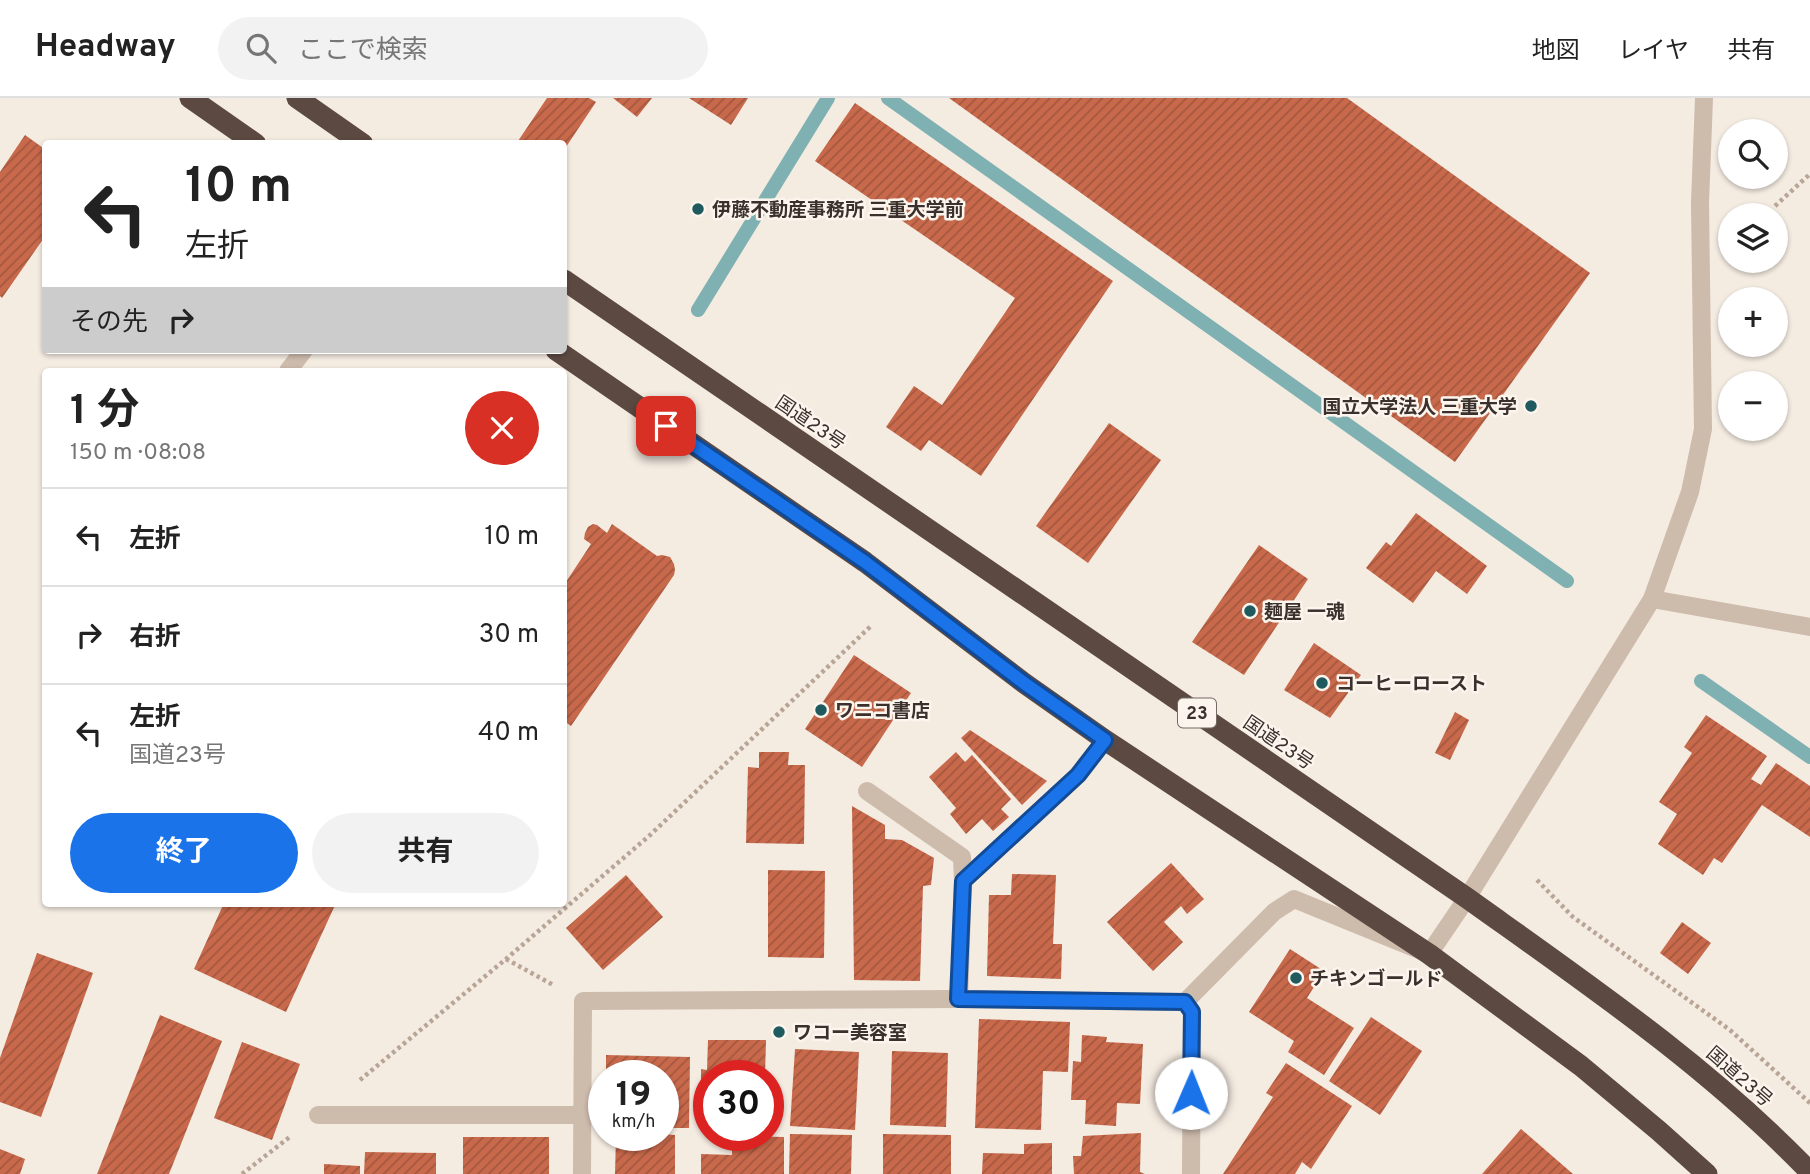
<!DOCTYPE html>
<html lang="ja">
<meta charset="utf-8">
<style>
body{margin:0;font-family:Overpass,"Noto Sans JP",sans-serif;background:#f2f2f2;color:#222;height:100vh;display:flex;flex-direction:column;font-size:26px;white-space:nowrap}
*{box-sizing:border-box;margin:0}
p{font-size:23px;color:#767676}
.icon{flex:none;width:38px;height:38px;fill:none;stroke:currentColor;stroke-width:2;stroke-linecap:round;stroke-linejoin:round}
.map{position:relative;flex:1;overflow:hidden}
.side{position:absolute;left:42px;top:270px;width:525px;height:539px;display:flex;flex-direction:column;background:#fff;border-radius:7px;box-shadow:0 2px 5px #0004}
.side>*{flex:none}
.hud{position:absolute;left:42px;top:42px;width:525px;height:214px;border-radius:7px;box-shadow:0 2px 5px #0004;background:#fff;color:#222;overflow:hidden}
.tools{position:absolute;left:1718px;top:21px;display:grid;gap:14px}
.tools a{display:grid;place-items:center;width:70px;height:70px;border-radius:50%;background:#fff;box-shadow:0 2px 5px #0004;font-size:35px}
.speed{position:absolute;left:588px;top:962px;display:flex;gap:14px;font-size:35px;font-weight:700;text-align:center}
.speed>*{display:grid;place-content:center;width:91px;height:91px;border-radius:50%;background:#fff;box-shadow:0 2px 5px #0004;line-height:1}
.speed small{font-size:18px;font-weight:400}
.speed .limit{border:10px solid #d22;background:#fff;color:#111}
.pin{position:absolute;display:grid;place-items:center;width:60px;height:60px;color:#fff;margin:-30px;border-radius:14px;box-shadow:0 4px 10px #0006}
.me{position:absolute;width:77px;margin:-38px;rotate:1deg;stroke-linejoin:round;filter:drop-shadow(0 0 5px #0008)}
.turn{display:flex;align-items:center;gap:24px;height:147px;padding:0 28px;font-size:32px}
.turn .icon{width:91px;height:91px;stroke-width:2.5}
.turn b{display:block;font-size:49px;line-height:60px}
.then{display:flex;align-items:center;height:66px;padding:0 28px;background:#0003;gap:14px;font-size:26px}
.round{display:grid;place-items:center;flex:none;width:74px;height:74px;border-radius:37px;background:#f2f2f2}
.overview{display:flex;align-items:center;justify-content:space-between;height:119px;padding:0 28px}
h1{font-size:42px;font-weight:700;line-height:52px}
.action{display:flex;gap:14px;margin-top:auto;padding:14px 28px}
.action a{flex:1;height:80px;border-radius:42px;background:#1a73e8;color:#fff;font-size:28px;font-weight:700;line-height:80px;text-align:center}
.action a+a{background:#f2f2f2;color:#222}
ul{padding:0;list-style:none}
li{display:flex;align-items:center;gap:21px;height:98px;padding:0 28px;border-top:2px solid #e0e0e0}
li div{flex:1}
li b{display:block;font-size:26px}
li em{font-style:normal}
header{display:flex;align-items:center;gap:42px;box-sizing:border-box;height:98px;padding:0 35px;background:#fff;border-bottom:2px solid #e0e0e0}
header strong{font-size:33px}
nav{display:flex;gap:38px;margin-inline-start:auto;font-size:24px}
.search{width:490px;height:63px;background:#f2f2f2;display:flex;align-items:center;gap:18px;box-sizing:border-box;padding:0 24px;border-radius:38px;color:#767676;font-size:26px}
.map>svg:first-child{display:block}
</style>
<header>
<strong>Headway</strong>
<div class="search"><svg class="icon" aria-label="search" viewBox="0 0 24 24"><circle cx="10" cy="10" r="6"/><path d="M15 15l6 6"/></svg>ここで検索</div>
<nav><a>地図</a><a>レイヤ</a><a>共有</a></nav>
</header>
<div class="map">
<svg width="1810" height="1076" viewBox="0 0 1810 1076">
<defs>
<pattern id="building-hatch" width="6" height="6" patternUnits="userSpaceOnUse" patternTransform="scale(1.75)"><rect width="6" height="6" fill="#c8694b"/><path d="M-1 1l2-2M0 6l6-6M5 7l2-2" fill="none" stroke="#a4573f"/></pattern>
</defs>
<rect width="100%" height="100%" fill="#f4ebe1"/>
<g fill="none" stroke-linecap="round" stroke-linejoin="round">
<g stroke="#7fb0b2" stroke-width="14">
<path d="M 888,0 L 1567,483"/>
<path d="M 698,212 L 828,0"/>
<path d="M 1701,583 L 1810,659"/>
</g>
</g>
<g fill="url(#building-hatch)">
<path d="M 547,0 L 589,0 L 596,4 L 564,52 L 564,46 L 516,46 Z"/>
<path d="M 613,0 L 652,0 L 637,19 Z"/>
<path d="M 689,0 L 748,0 L 731,27 Z"/>
<path d="M 949,0 L 1347,0 L 1590,175 L 1455,364 Z"/>
<path d="M 855,5 L 1113,183 L 981,378 L 929,342 L 921,353 L 886,329 L 914,288 L 942,307 L 1015,200 L 815,63 Z"/>
<path d="M 25,37 L 46,52 L 46,137 L 2,200 L 0,198 L 0,74 Z"/>
<path d="M 1109,325 L 1161,362 L 1088,465 L 1036,428 Z"/>
<path d="M 1416,415 L 1487,468 L 1467,496 L 1436,473 L 1413,505 L 1366,470 L 1386,444 L 1391,448 Z"/>
<path d="M 593,426 L 597,427 L 607,435 L 612,426 L 657,458 L 662,457 L 670,459 L 674,466 L 675,472 L 674,477 L 571,628 L 564,623 L 564,487 L 591,446 L 584,441 L 585,435 L 588,429 Z"/>
<path d="M 1259,447 L 1308,481 L 1244,577 L 1192,544 Z"/>
<path d="M 1314,545 L 1361,577 L 1330,620 L 1284,592 Z"/>
<path d="M 854,557 L 911,595 L 862,669 L 805,631 Z"/>
<path d="M 1455,614 L 1469,622 L 1450,662 L 1435,655 Z"/>
<path d="M 1706,617 L 1767,658 L 1751,681 L 1761,687 L 1776,665 L 1810,688 L 1810,739 L 1762,707 L 1722,765 L 1714,760 L 1703,777 L 1658,746 L 1677,716 L 1659,704 L 1692,655 L 1684,649 Z"/>
<path d="M 970,632 L 1047,683 L 1022,707 L 961,640 Z"/>
<path d="M 759,654 L 789,654 L 788,667 L 805,667 L 804,746 L 746,745 L 748,669 L 759,670 Z"/>
<path d="M 956,654 L 965,664 L 972,657 L 1011,701 L 1001,711 L 1009,719 L 993,733 L 982,721 L 966,736 L 950,716 L 956,710 L 929,679 Z"/>
<path d="M 852,708 L 885,727 L 885,741 L 902,742 L 934,760 L 931,787 L 923,788 L 920,883 L 854,882 Z"/>
<path d="M 1171,765 L 1204,801 L 1187,816 L 1181,808 L 1164,824 L 1183,844 L 1153,873 L 1107,824 Z"/>
<path d="M 768,772 L 825,773 L 824,860 L 768,859 Z"/>
<path d="M 1012,776 L 1056,777 L 1053,846 L 1062,846 L 1061,881 L 987,878 L 989,797 L 1011,797 Z"/>
<path d="M 626,777 L 663,819 L 603,872 L 566,830 Z"/>
<path d="M 224,805 L 336,805 L 286,914 L 194,871 Z"/>
<path d="M 1682,824 L 1711,845 L 1688,876 L 1660,855 Z"/>
<path d="M 1290,851 L 1324,873 L 1307,900 L 1354,930 L 1324,977 L 1288,954 L 1294,943 L 1249,914 Z"/>
<path d="M 37,855 L 93,875 L 41,1019 L 0,1004 L 0,960 Z"/>
<path d="M 160,917 L 222,943 L 169,1076 L 97,1076 Z"/>
<path d="M 1371,919 L 1422,953 L 1380,1017 L 1329,983 Z"/>
<path d="M 979,921 L 1070,924 L 1068,974 L 1043,973 L 1041,1032 L 975,1030 Z"/>
<path d="M 1082,937 L 1107,939 L 1106,944 L 1143,946 L 1140,1006 L 1117,1005 L 1116,1028 L 1085,1026 L 1086,1002 L 1071,1002 L 1073,963 L 1081,964 Z"/>
<path d="M 708,942 L 766,942 L 765,978 L 709,978 L 709,1030 L 701,1030 L 701,971 L 707,972 Z"/>
<path d="M 242,944 L 300,966 L 272,1042 L 214,1020 Z"/>
<path d="M 795,951 L 859,954 L 855,1032 L 790,1028 Z"/>
<path d="M 892,953 L 948,955 L 946,1029 L 890,1027 Z"/>
<path d="M 606,957 L 690,959 L 689,1030 L 663,1030 L 663,978 L 606,978 Z"/>
<path d="M 1286,965 L 1352,1008 L 1311,1071 L 1302,1064 L 1295,1076 L 1223,1076 L 1273,999 L 1266,995 Z"/>
<path d="M 1521,1031 L 1573,1076 L 1482,1076 Z"/>
<path d="M 1141,1035 L 1140,1074 L 1145,1076 L 1074,1076 L 1073,1058 L 1081,1058 L 1083,1038 Z"/>
<path d="M 663,1036 L 675,1037 L 675,1076 L 615,1076 L 616,1038 L 663,1038 Z"/>
<path d="M 790,1036 L 852,1037 L 851,1076 L 789,1076 Z"/>
<path d="M 883,1036 L 951,1037 L 951,1076 L 883,1076 Z"/>
<path d="M 732,1038 L 784,1039 L 784,1076 L 701,1076 L 701,1056 L 732,1057 Z"/>
<rect x="463" y="1039" width="86" height="37"/>
<path d="M 1052,1045 L 1052,1076 L 982,1076 L 983,1055 L 1024,1056 L 1024,1046 Z"/>
<path d="M 0,1051 L 25,1061 L 20,1076 L 0,1076 Z"/>
<path d="M 365,1054 L 436,1055 L 436,1076 L 364,1076 Z"/>
<path d="M 324,1066 L 360,1068 L 360,1076 L 324,1076 Z"/>
</g>
<g fill="none" stroke-linecap="round" stroke-linejoin="round">
<g stroke="#b9a596" stroke-width="4.5" stroke-dasharray="3.5 3.5" stroke-linecap="butt">
<path d="M 1775,108 L 1810,76"/>
<path d="M 1537,782 L 1573,819 L 1730,932 L 1810,1005"/>
<path d="M 506,861 L 555,888"/>
<path d="M 360,982 L 506,861 L 649,738 L 871,528"/>
<path d="M 242,1076 L 291,1038"/>
</g>
<g stroke="#cdbbac" stroke-width="18">
<path d="M 288,273 L 304,252"/>
<path d="M 1652,501 L 1810,529"/>
<path d="M 867,693 L 962,759 L 963,783 L 959,901"/>
<path d="M 963,783 L 1078,677 L 1105,642"/>
<path d="M 1185,904 L 1192,914 L 1191,1076"/>
<path d="M 318,1017 L 582,1017"/>
<path d="M 582,1076 L 583,903 L 959,901 L 1185,904 L 1274,814 L 1294,801 L 1429,856 L 1467,800 L 1652,501 L 1690,394 L 1703,331 L 1700,105 L 1704,0"/>
</g>
<g stroke="#5c4a42" stroke-width="21">
<path d="M 190,0 L 256,46"/>
<path d="M 297,0 L 363,46"/>
<path d="M 564,182 L 1467,800 C 1586,885 1708,968 1810,1074"/>
<path d="M 556,252 L 865,464 L 1024,585 L 1105,642 L 1429,856 L 1581,968 L 1659,1033 L 1707,1076"/>
</g>
</g>
<g fill="none" stroke-linecap="round" stroke-linejoin="round">
<defs>
<path id="route" d="M 666,328 L 865,464 L 1024,585 L 1105,642 L 1078,677 L 963,783 L 958,901 L 1185,904 L 1192,914 L 1191,995"/>
</defs>
<use href="#route" stroke="#114b97" stroke-width="18"/>
<use href="#route" stroke="#1a73e8" stroke-width="12"/>
</g>
<g fill="#1f5a5e" stroke="#fbf5ee" stroke-width="2.5">
<circle cx="698" cy="111" r="7"/>
<circle cx="1531" cy="308" r="7"/>
<circle cx="1250" cy="513" r="7"/>
<circle cx="1322" cy="585" r="7"/>
<circle cx="821" cy="612" r="7"/>
<circle cx="1296" cy="880" r="7"/>
<circle cx="779" cy="934" r="7"/>
</g>
<g text-anchor="middle" stroke-width="5" stroke-linejoin="round" paint-order="stroke">
<rect fill="#fbf5ee" stroke="#756b66" stroke-width="2" x="1178" y="600.5" width="38" height="29" rx="5"/>
<g font-size="18" font-weight="bold" fill="#3b302b">
<text x="1197" y="621">23</text>
</g>
<g font-size="19" font-weight="bold" fill="#3b302b" stroke="#fbf5ee" text-anchor="start">
<text x="712" y="118">伊藤不動産事務所 三重大学前</text>
<text x="1517" y="315" text-anchor="end">国立大学法人 三重大学</text>
<text x="1264" y="520">麺屋 一魂</text>
<text x="1336" y="592">コーヒーロースト</text>
<text x="835" y="619">ワニコ書店</text>
<text x="1310" y="887">チキンゴールド</text>
<text x="793" y="941">ワコー美容室</text>
</g>
<g font-size="19" fill="#3b302b" stroke="#fbf5ee">
<text transform="translate(811 324) rotate(34)" y="7">国道23号</text>
<text transform="translate(1279 644) rotate(34)" y="7">国道23号</text>
<text transform="translate(1740 978) rotate(41)" y="7">国道23号</text>
</g>
</g>
</svg>
<div class="tools">
<a><svg class="icon" aria-label="search" viewBox="0 0 24 24"><circle cx="10" cy="10" r="6"/><path d="M15 15l6 6"/></svg></a>
<a><svg class="icon" aria-label="layers" viewBox="0 0 24 24"><path d="M12 4l9 5-9 5-9-5zM3 14l9 5 9-5"/></svg></a>
<a>+</a>
<a>−</a>
</div>
<div class="speed"><div>19<small>km/h</small></div><div class="limit">30</div></div>
<div class="pin" style="left:666px;top:328px;background:#d93025"><svg class="icon" aria-label="arrive" viewBox="0 0 24 24"><path d="M6 21V4h12l-3 4 3 4H6"/></svg></div>
<svg class="me" style="left:1191px;top:995px" viewBox="-20 -20 40 40"><circle r="19" fill="#fff"/><path d="M0-13L10 11 0 6-10 11z" fill="#1a73e8"/></svg>
<div class="hud">
<div class="turn"><svg class="icon" aria-label="left" viewBox="0 0 24 24"><path d="M17 20v-9H6M10 6l-5 5 5 5"/></svg><div><b>10 m</b>左折</div></div>
<div class="then">その先<svg class="icon" aria-label="right" viewBox="0 0 24 24"><path d="M7 20v-9h11M14 6l5 5-5 5"/></svg></div>
</div>
<section class="side">
<div class="overview"><div><h1>1 分</h1><p>150 m · 08:08</p></div><a class="round" style="background:#d93025;color:#fff"><svg class="icon" aria-label="close" viewBox="0 0 24 24"><path d="M6 6l12 12M18 6L6 18"/></svg></a></div>
<ul>
<li><svg class="icon" aria-label="left" viewBox="0 0 24 24"><path d="M17 20v-9H6M10 6l-5 5 5 5"/></svg><div><b>左折</b></div><em>10 m</em></li>
<li><svg class="icon" aria-label="right" viewBox="0 0 24 24"><path d="M7 20v-9h11M14 6l5 5-5 5"/></svg><div><b>右折</b></div><em>30 m</em></li>
<li><svg class="icon" aria-label="left" viewBox="0 0 24 24"><path d="M17 20v-9H6M10 6l-5 5 5 5"/></svg><div><b>左折</b><p>国道23号</p></div><em>40 m</em></li>
</ul>
<div class="action"><a>終了</a><a>共有</a></div>
</section>
</div>
